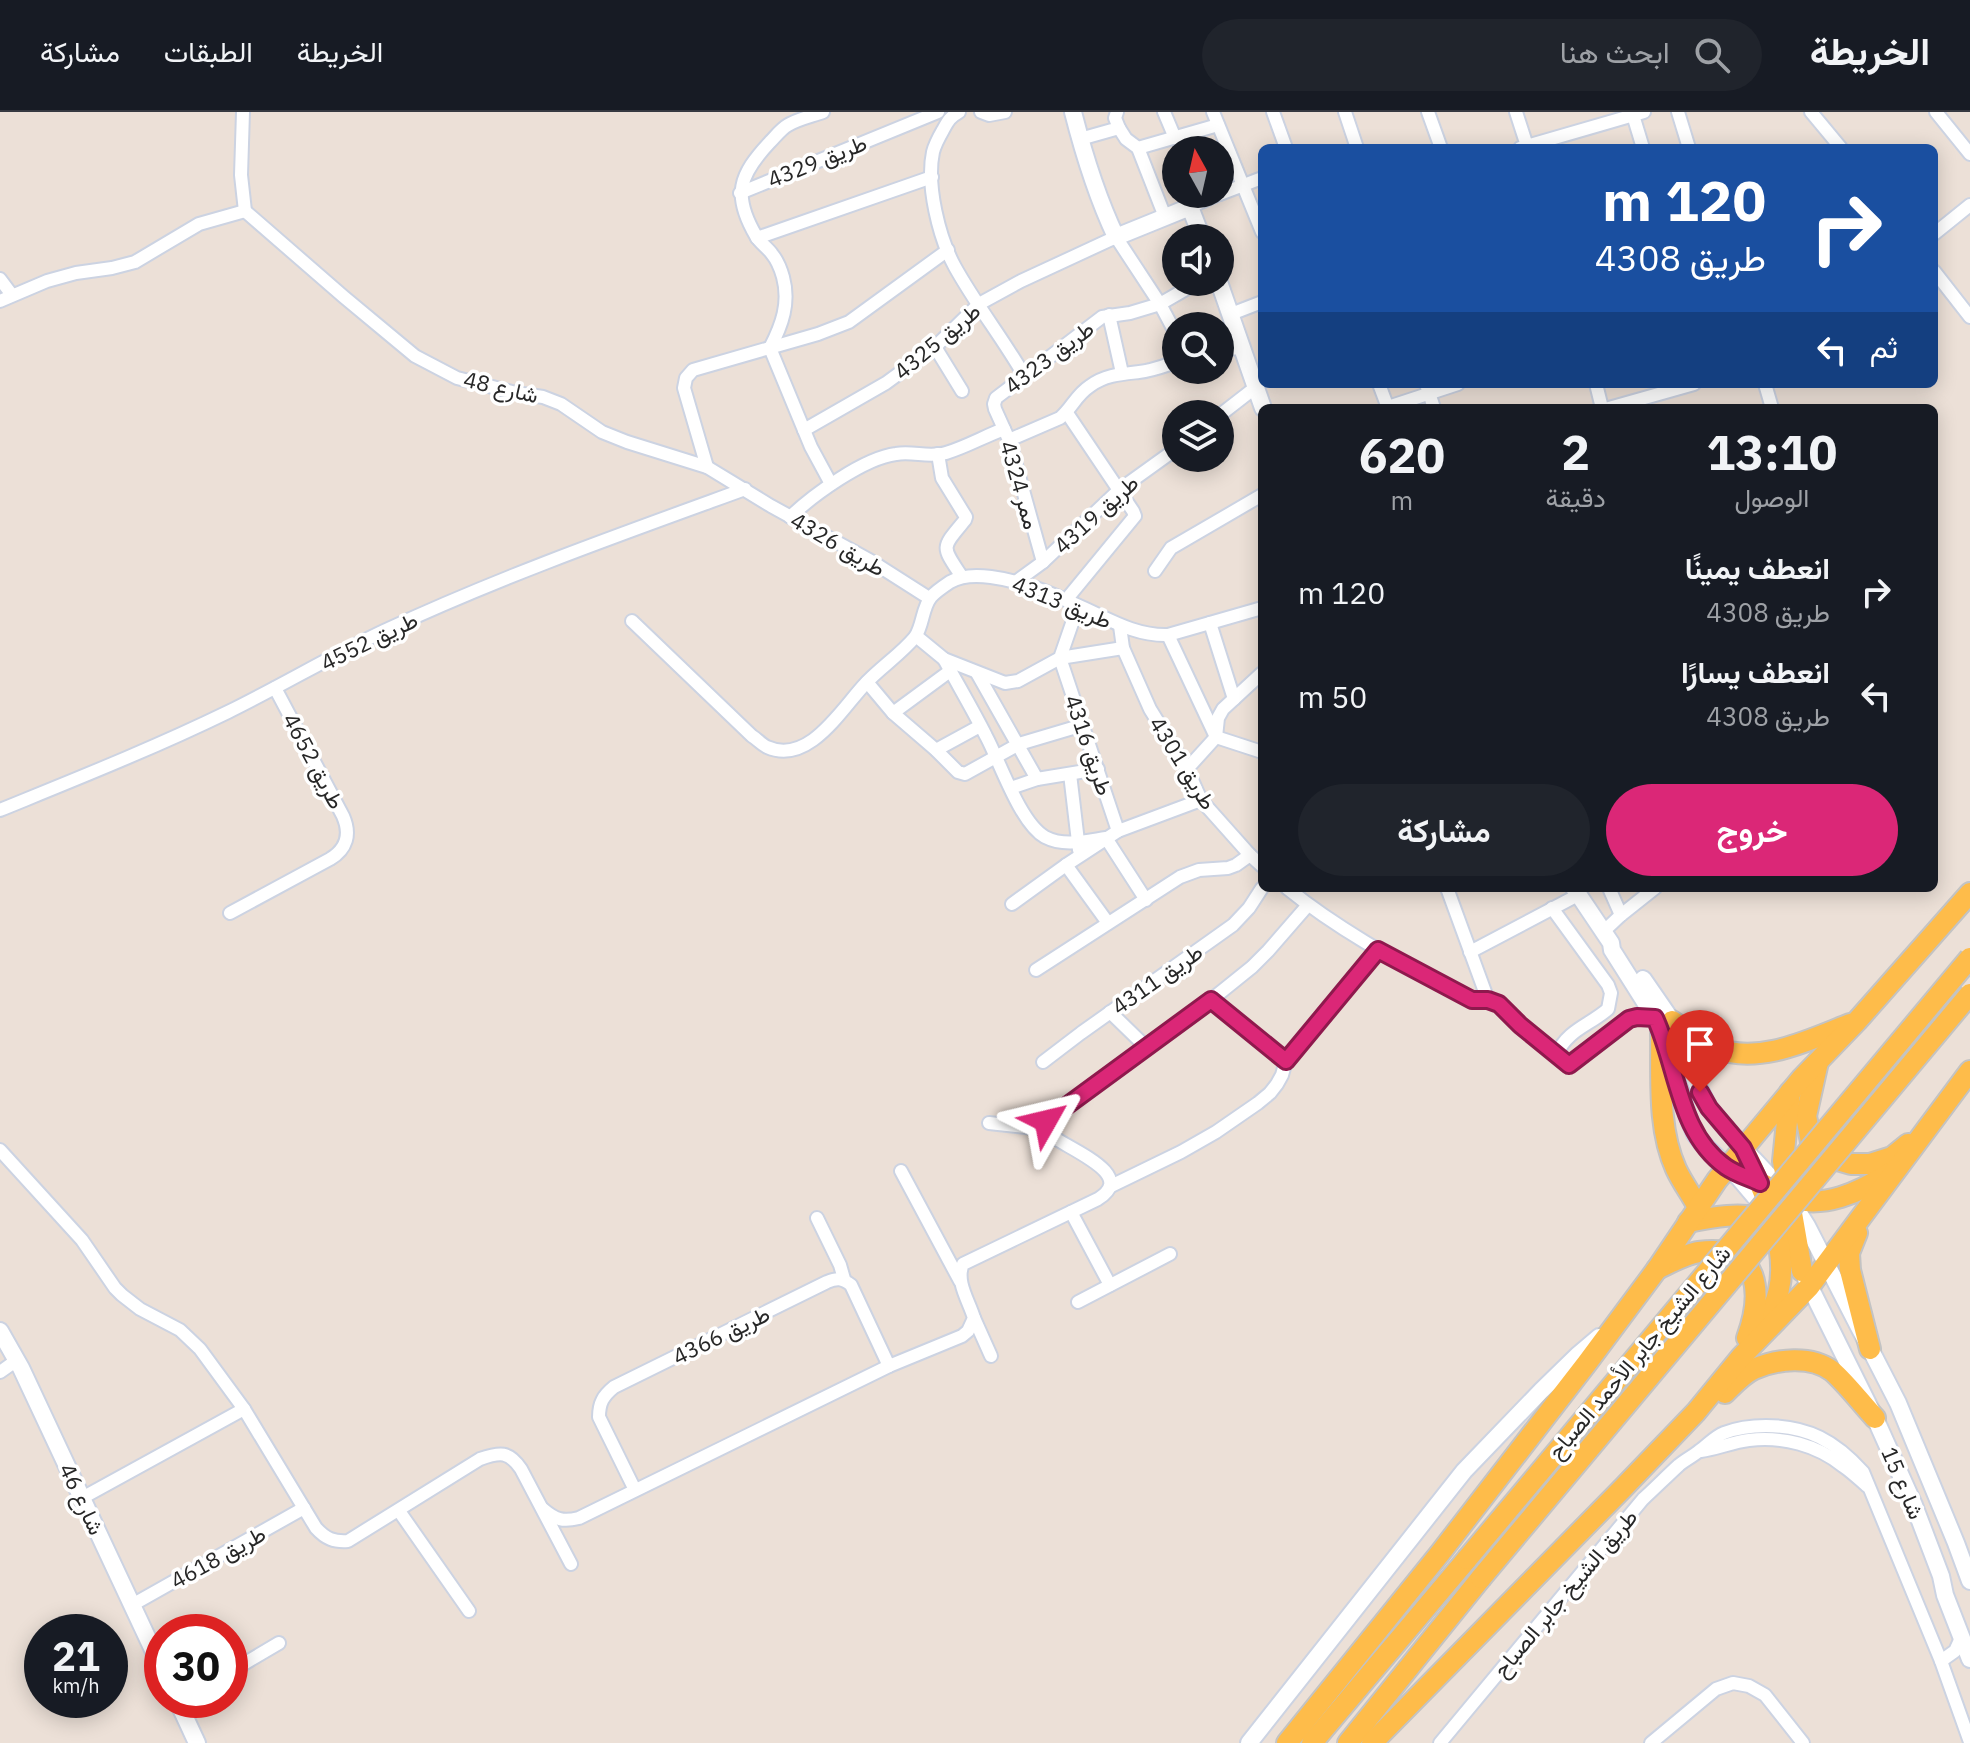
<!DOCTYPE html>
<html lang="ar">
<meta charset="utf-8">
<style>
body{margin:0;font-family:"IBM Plex Sans",Vazirmatn,sans-serif;background:#20242c;color:#f1f3f6;direction:rtl;height:100vh;display:flex;flex-direction:column;font-size:30px;white-space:nowrap}
*{box-sizing:border-box;margin:0}
p{font-size:26px;color:#9ea1a6}
.icon{flex:none;width:44px;height:44px;fill:none;stroke:currentColor;stroke-width:2;stroke-linecap:round;stroke-linejoin:round}
.map{position:relative;flex:1;overflow:hidden;direction:ltr}
.details{position:absolute;left:1258px;top:292px;width:680px;height:488px;display:flex;flex-direction:column;background:#171b24;border-radius:12px;box-shadow:0 4px 20px #0003;direction:rtl}
.details>*{flex:none}
.top-card{position:absolute;left:1258px;top:32px;width:680px;height:244px;border-radius:12px;box-shadow:0 4px 20px #0003;direction:rtl;background:#1a4fa0;color:#fff;overflow:hidden}
.needle{width:52px;rotate:352deg}
.tools{position:absolute;left:1162px;top:24px;display:grid;gap:16px}
.tools a{display:grid;place-items:center;width:72px;height:72px;border-radius:50%;background:#171b24;box-shadow:0 4px 20px #0003;font-size:40px}
.speed{position:absolute;left:24px;top:1502px;display:flex;gap:16px;font-size:40px;font-weight:700;text-align:center}
.speed>*{display:grid;place-content:center;width:104px;height:104px;border-radius:50%;background:#171b24;box-shadow:0 4px 20px #0003;line-height:1}
.speed small{font-size:20px;font-weight:400}
.speed .limit{border:12px solid #d22;background:#fff;color:#111}
.pin{position:absolute;display:grid;place-items:center;width:68px;height:68px;color:#fff;margin:-82px -34px;border-radius:50% 50% 50% 0;rotate:-45deg;box-shadow:0 0 8px #0007}
.pin .icon{rotate:45deg}
.me{position:absolute;width:88px;margin:-44px;rotate:53deg;stroke-linejoin:round;filter:drop-shadow(0 0 6px #0008)}
.turn{display:flex;align-items:center;gap:28px;height:168px;padding:0 40px;font-size:36px}
.turn .icon{width:104px;height:104px;stroke-width:2.5}
.turn b{display:block;font-size:56px;line-height:68px}
.then{display:flex;align-items:center;height:76px;padding:0 40px;background:#0003;gap:16px;font-size:30px}
.eta{display:flex;justify-content:space-evenly;align-items:center;height:136px;text-align:center}
.eta b{font-size:48px;font-weight:700;line-height:56px}
.cta{display:flex;gap:16px;margin-top:auto;padding:16px 40px}
.cta a{flex:1;height:92px;border-radius:48px;background:#db2777;color:#fff;font-size:32px;font-weight:700;line-height:92px;text-align:center}
.cta a+a{background:#20242c;color:#f1f3f6}
ul{padding:0;list-style:none}
li{display:flex;align-items:center;gap:24px;height:104px;padding:0 40px}
li div{flex:1}
li b{display:block;font-size:30px}
li em{font-style:normal}
header{display:flex;align-items:center;gap:48px;box-sizing:border-box;height:112px;padding:0 40px;background:#171b24;border-bottom:2px solid #363941}
header strong{font-size:38px}
nav{display:flex;gap:44px;margin-inline-start:auto;font-size:28px}
.search{width:560px;height:72px;background:#20242c;display:flex;align-items:center;gap:20px;box-sizing:border-box;padding:0 28px;border-radius:44px;color:#9ea1a6;font-size:30px}
.map>svg:first-child{display:block}
</style>
<header>
<strong>الخريطة</strong>
<div class="search"><svg class="icon" aria-label="search" viewBox="0 0 24 24"><circle cx="10" cy="10" r="6"/><path d="M15 15l6 6"/></svg>ابحث هنا</div>
<nav><a>الخريطة</a><a>الطبقات</a><a>مشاركة</a></nav>
</header>
<div class="map">
<svg width="1970" height="1631" viewBox="0 0 1970 1631">
<rect width="100%" height="100%" fill="#ece0d7"/>
<g fill="none" stroke-linecap="round" stroke-linejoin="round">
<defs>
<g id="minor">
<path d="M 243,0 L 241,63 L 245,99"/>
<path d="M 959,0 C 950,5 948,9 943,18 C 939,25 935,32 933,40 C 926,73 939,126 955,155 C 976,193 1004,228 1025,265"/>
<path d="M 981,0 L 989,3 L 1005,0"/>
<path d="M 1164,0 L 1175,26"/>
<path d="M 1213,0 L 1262,120"/>
<path d="M 1273,0 L 1286,36"/>
<path d="M 1345,0 L 1357,36"/>
<path d="M 1428,0 L 1441,36"/>
<path d="M 1516,0 L 1527,34"/>
<path d="M 1678,0 L 1689,36"/>
<path d="M 1811,0 L 1841,36"/>
<path d="M 1936,0 L 1970,42"/>
<path d="M 1633,3 L 1643,36"/>
<path d="M 1119,16 L 1126,27 L 1138,36 L 1165,105"/>
<path d="M 1080,27 L 1119,16 L 1115,6 L 1117,0"/>
<path d="M 1138,36 L 1218,13"/>
<path d="M 1520,36 L 1644,0"/>
<path d="M 740,81 L 938,0"/>
<path d="M 1220,82 L 1262,66"/>
<path d="M 1190,95 L 1219,82"/>
<path d="M 245,99 L 344,185 L 415,244 L 457,266 L 516,281 L 543,285 L 561,292 L 602,320 L 627,330 L 707,355 L 771,394 L 871,449 L 929,486"/>
<path d="M 1934,122 L 1970,93"/>
<path d="M 757,126 L 932,65"/>
<path d="M 1934,159 L 1970,205"/>
<path d="M 0,167 L 12,183"/>
<path d="M 0,189 L 47,169 L 76,161 L 112,156 L 135,150 L 199,112 L 245,99"/>
<path d="M 1231,202 L 1262,190"/>
<path d="M 1109,203 L 1122,261"/>
<path d="M 935,235 L 962,279"/>
<path d="M 770,236 C 782,213 790,191 783,165 C 781,158 777,148 772,142 C 768,136 760,131 756,124 C 732,83 739,63 770,30 C 775,25 781,17 788,13 C 798,7 812,4 823,0"/>
<path d="M 770,236 L 811,335 L 831,372"/>
<path d="M 1220,239 L 1242,235"/>
<path d="M 1379,272 L 1388,296"/>
<path d="M 1426,272 L 1434,296"/>
<path d="M 1596,272 L 1602,296"/>
<path d="M 1765,272 L 1772,296"/>
<path d="M 1388,295 L 1458,272"/>
<path d="M 1609,296 L 1694,272"/>
<path d="M 1220,303 L 1256,275"/>
<path d="M 804,318 L 886,271 L 935,235 L 979,192 L 1021,169 L 1116,125 L 1160,192 L 1176,222"/>
<path d="M 1009,328 L 1060,306 C 1072,296 1076,283 1090,274 C 1105,263 1121,262 1139,260 C 1151,259 1164,254 1176,250"/>
<path d="M 938,342 L 942,366 L 966,405 L 965,408 C 941,437 941,433 962,465"/>
<path d="M 707,355 L 684,276 L 686,266 L 693,258 L 818,222 L 849,210 L 948,138"/>
<path d="M 790,405 C 813,383 864,346 896,342 C 913,339 929,346 946,341 C 966,335 985,324 1004,317"/>
<path d="M 1043,450 L 1009,328 L 995,297 L 994,292 L 996,286 L 1102,205 L 1130,201 L 1160,192 L 1198,170"/>
<path d="M 1155,459 L 1171,436 L 1262,383"/>
<path d="M 1017,469 L 1043,450 L 1119,378 L 1176,337"/>
<path d="M 1066,488 L 1135,404 L 1133,399 L 1067,301"/>
<path d="M 632,509 L 752,624 C 757,627 761,632 767,635 C 809,654 842,596 866,571 C 881,555 901,542 915,525 C 923,514 922,496 931,485 C 935,480 944,474 950,470 C 962,463 977,463 991,465 C 1022,469 1048,480 1077,493 C 1107,506 1134,524 1168,523 L 1262,496"/>
<path d="M 1210,511 L 1234,587"/>
<path d="M 1120,514 L 1123,536 L 1150,597 L 1187,657 L 1201,688 L 1250,743 L 1262,754"/>
<path d="M 1168,523 L 1216,625 L 1262,640"/>
<path d="M 916,524 L 944,547 L 1005,571 L 1018,569 L 1060,546 L 1078,494"/>
<path d="M 944,547 C 958,573 973,598 986,624 C 1000,650 1020,711 1045,725 C 1064,735 1086,729 1106,726 L 1146,788"/>
<path d="M 977,561 L 1037,667"/>
<path d="M 867,570 L 893,601 L 936,638 L 958,660 L 965,662 L 1019,632 L 1083,613"/>
<path d="M 893,601 L 950,559"/>
<path d="M 936,638 L 980,614"/>
<path d="M 1187,657 L 1216,625 L 1218,606 L 1223,597 L 1262,561"/>
<path d="M 1070,662 L 1079,738"/>
<path d="M 1011,676 L 1037,667 L 1098,657"/>
<path d="M 0,698 C 76,667 154,636 228,600 C 281,574 331,544 384,519 C 502,464 624,421 745,377"/>
<path d="M 1118,719 L 1060,546 L 1123,536"/>
<path d="M 1066,753 L 1108,811"/>
<path d="M 1287,776 C 1341,820 1403,852 1464,885 L 1472,888 L 1494,889 L 1499,892 L 1514,908 L 1569,953 L 1621,912 L 1637,905 L 1655,906"/>
<path d="M 1447,776 L 1488,888"/>
<path d="M 1609,776 L 1621,803"/>
<path d="M 1012,792 L 1066,753 L 1118,719 L 1201,688"/>
<path d="M 1552,796 L 1608,873 L 1611,881 L 1608,897 C 1590,913 1567,918 1557,942"/>
<path d="M 230,801 L 330,747 C 347,737 351,722 343,704 L 275,576"/>
<path d="M 1603,820 L 1621,803 L 1655,776"/>
<path d="M 1470,840 L 1578,783"/>
<path d="M 1036,858 L 1180,765 L 1199,758 L 1228,756 L 1236,753 L 1250,743"/>
<path d="M 1211,888 L 1286,949"/>
<path d="M 1110,900 L 1146,935"/>
<path d="M 1043,950 L 1081,921 L 1233,813 L 1249,796 L 1262,776"/>
<path d="M 1043,1017 L 1046,1009 L 1211,888 L 1252,855 L 1268,839 L 1308,793"/>
<path d="M 0,1038 L 82,1128 L 115,1176 L 122,1183 L 140,1197 L 180,1218 L 200,1237 L 244,1297 L 316,1416 C 326,1427 334,1430 348,1429 L 480,1347 C 500,1340 509,1339 521,1357 L 571,1452"/>
<path d="M 901,1059 L 960,1169"/>
<path d="M 1111,1074 L 1181,1040 L 1216,1020 L 1258,991 L 1270,981 L 1277,972 L 1282,963 L 1286,949 L 1378,838"/>
<path d="M 1071,1100 L 1110,1173"/>
<path d="M 817,1106 L 840,1153 L 844,1167"/>
<path d="M 1078,1190 L 1170,1142"/>
<path d="M 974,1206 L 991,1244"/>
<path d="M 0,1260 L 17,1248"/>
<path d="M 1701,1339 C 1717,1337 1732,1330 1749,1328 C 1783,1324 1817,1333 1843,1354 C 1852,1360 1859,1367 1867,1374"/>
<path d="M 635,1378 L 599,1305 C 599,1291 603,1284 614,1275 L 827,1170 C 837,1166 842,1166 851,1173 L 889,1254"/>
<path d="M 82,1386 L 244,1297"/>
<path d="M 543,1397 C 556,1408 563,1410 579,1406 L 889,1254 L 962,1224 L 968,1219 L 974,1206 C 969,1189 955,1169 963,1152 L 1098,1087 C 1142,1060 1055,1033 1043,1017 L 989,1011"/>
<path d="M 399,1399 L 469,1499"/>
<path d="M 132,1493 L 304,1396"/>
<path d="M 1941,1549 L 1955,1539 L 1961,1526"/>
<path d="M 230,1560 L 279,1531"/>
<path d="M 1440,1631 L 1643,1387 C 1655,1376 1667,1364 1679,1353 C 1685,1348 1693,1344 1699,1339 C 1708,1333 1714,1325 1724,1321 C 1737,1316 1752,1314 1766,1314 C 1808,1314 1835,1329 1863,1360 L 1941,1549 L 1970,1630"/>
<path d="M 1651,1631 L 1716,1577 L 1733,1571 L 1749,1574 L 1765,1583 L 1803,1631"/>
</g>
<g id="tertiary">
<path d="M 1073,0 C 1084,43 1097,85 1116,125 L 1190,95 L 1202,126"/>
<path d="M 1219,170 L 1263,296"/>
<path d="M 1574,776 L 1611,831 L 1612,838 L 1655,906 L 1661,919 L 1687,1002 L 1695,1022 L 1702,1031 L 1739,1066 L 1767,1099"/>
<path d="M 1643,867 L 1672,909 L 1695,968 L 1709,996 L 1743,1036 L 1789,1085 L 1807,1114 L 1898,1291 L 1956,1431 L 1970,1469"/>
<path d="M 1806,1167 L 1875,1306 L 1914,1393 L 1941,1464 L 1945,1483 L 1970,1547"/>
<path d="M 0,1219 L 21,1256 L 162,1557"/>
<path d="M 177,1588 L 197,1631"/>
<path d="M 1249,1631 L 1464,1359 L 1541,1279 L 1579,1242 L 1599,1225"/>
</g>
<g id="primary">
<path d="M 1672,909 C 1686,919 1699,930 1715,936 C 1760,953 1809,928 1850,912"/>
<path d="M 1661,919 C 1662,964 1657,1015 1676,1057 C 1682,1070 1691,1082 1698,1095"/>
<path d="M 1818,950 L 1806,1004 L 1811,1030 L 1827,1045 L 1851,1052 L 1870,1052 L 1892,1045 L 1908,1032"/>
<path d="M 1790,980 L 1783,1049 L 1802,1159"/>
<path d="M 1743,1036 C 1765,1079 1797,1150 1772,1197 C 1770,1203 1765,1208 1762,1213"/>
<path d="M 1760,1071 C 1769,1075 1778,1081 1788,1085 C 1823,1098 1860,1080 1890,1061"/>
<path d="M 1688,1110 C 1718,1104 1736,1101 1767,1106"/>
<path d="M 1857,1121 L 1849,1141 L 1850,1158 L 1870,1237"/>
<path d="M 1657,1157 C 1670,1151 1685,1142 1699,1140 C 1761,1131 1763,1182 1747,1226"/>
<path d="M 1725,1281 C 1734,1272 1743,1262 1754,1257 C 1777,1247 1811,1243 1832,1259 C 1847,1272 1861,1291 1875,1306"/>
<path d="M 1287,1631 L 1441,1440 L 1587,1251 L 1657,1157 L 1717,1068 L 1802,966 L 1857,909 L 1970,781"/>
<path d="M 1312,1631 L 1467,1447"/>
<path d="M 1348,1631 L 1481,1466"/>
<path d="M 1372,1631 L 1623,1376 L 1696,1300 L 1741,1245 L 1809,1175 L 1970,959"/>
</g>
</defs>
<use href="#minor" stroke="#ccd3e2" stroke-width="16"/>
<use href="#tertiary" stroke="#ccd3e2" stroke-width="20"/>
<use href="#primary" stroke="#c3c3c3" stroke-width="24"/>
<use href="#minor" stroke="#fff" stroke-width="12"/>
<use href="#tertiary" stroke="#fff" stroke-width="16"/>
<use href="#primary" stroke="#febc4a" stroke-width="20"/>
<defs>
<g id="primary-bridge">
<path d="M 1467,1447 L 1970,846"/>
<path d="M 1481,1466 L 1970,882"/>
</g>
</defs>
<use href="#primary-bridge" stroke="#c3c3c3" stroke-width="24" stroke-linecap="butt"/>
<use href="#primary-bridge" stroke="#febc4a" stroke-width="20"/>
</g>
<g fill="none" stroke-linecap="round" stroke-linejoin="round">
<defs>
<path id="route" d="M 1046,1009 L 1211,888 L 1286,949 L 1378,838 L 1472,888 L 1488,888 L 1499,892 L 1520,913 L 1569,953 L 1629,907 L 1637,905 L 1655,906 C 1678,956 1678,1021 1726,1055 C 1736,1062 1750,1066 1760,1071 L 1743,1036 L 1709,996 L 1700,980"/>
</defs>
<use href="#route" stroke="#8e194d" stroke-width="20"/>
<use href="#route" stroke="#db2777" stroke-width="14"/>
</g>
<g text-anchor="middle" stroke-width="7" stroke-linejoin="round" paint-order="stroke">
<g font-size="22" fill="#272727" stroke="#fff">
<text transform="translate(817 49) rotate(-22)" y="8">طريق 4329</text>
<text transform="translate(937 229) rotate(-40)" y="8">طريق 4325</text>
<text transform="translate(1049 245) rotate(-37)" y="8">طريق 4323</text>
<text transform="translate(501 275) rotate(13)" y="8">شارع 48</text>
<text transform="translate(1020 373) rotate(74)" y="8">ممر 4324</text>
<text transform="translate(1096 402) rotate(-42)" y="8">طريق 4319</text>
<text transform="translate(838 432) rotate(30)" y="8">طريق 4326</text>
<text transform="translate(1062 490) rotate(22)" y="8">طريق 4313</text>
<text transform="translate(369 529) rotate(-26)" y="8">طريق 4552</text>
<text transform="translate(1089 633) rotate(71)" y="8">طريق 4316</text>
<text transform="translate(314 649) rotate(62)" y="8">طريق 4652</text>
<text transform="translate(1183 651) rotate(58)" y="8">طريق 4301</text>
<text transform="translate(1157 867) rotate(-35)" y="8">طريق 4311</text>
<text transform="translate(721 1223) rotate(-26)" y="8">طريق 4366</text>
<text transform="translate(1639 1240) rotate(-50)" y="8">شارع الشيخ جابر الأحمد الصباح</text>
<text transform="translate(1903 1371) rotate(67)" y="8">شارع 15</text>
<text transform="translate(82 1387) rotate(65)" y="8">شارع 46</text>
<text transform="translate(218 1445) rotate(-29)" y="8">طريق 4618</text>
<text transform="translate(1565 1481) rotate(-50)" y="8">طريق الشيخ جابر الصباح</text>
</g>
</g>
</svg>
<div class="tools">
<a><svg class="needle" viewBox="-14 -14 28 28"><path d="M0-13l5 13h-10z" fill="#e53935"/><path d="M0 13l5-13h-10z" fill="#9ea1a6"/></svg></a>
<a><svg class="icon" aria-label="sound" viewBox="0 0 24 24"><path d="M4 9h4l5-4v14l-5-4H4zM17 9q2 3 0 6"/></svg></a>
<a><svg class="icon" aria-label="search" viewBox="0 0 24 24"><circle cx="10" cy="10" r="6"/><path d="M15 15l6 6"/></svg></a>
<a><svg class="icon" aria-label="layers" viewBox="0 0 24 24"><path d="M12 4l9 5-9 5-9-5zM3 14l9 5 9-5"/></svg></a>
</div>
<div class="speed"><div>21<small>km/h</small></div><div class="limit">30</div></div>
<div class="pin" style="left:1700px;top:980px;background:#d93025"><svg class="icon" aria-label="arrive" viewBox="0 0 24 24"><path d="M6 21V4h12l-3 4 3 4H6"/></svg></div>
<svg class="me" style="left:1046px;top:1009px" viewBox="-20 -20 40 40"><path d="M0-17L14 15 0 8-14 15z" fill="#db2777" stroke="#fff" stroke-width="4"/></svg>
<div class="top-card">
<div class="turn"><svg class="icon" aria-label="right" viewBox="0 0 24 24"><path d="M7 20v-9h11M14 6l5 5-5 5"/></svg><div><b>120 m</b>طريق 4308</div></div>
<div class="then">ثم<svg class="icon" aria-label="left" viewBox="0 0 24 24"><path d="M17 20v-9H6M10 6l-5 5 5 5"/></svg></div>
</div>
<section class="details">
<div class="eta">
<div><b>13:10</b><p>الوصول</p></div>
<div><b>2</b><p>دقيقة</p></div>
<div><b>620</b><p>m</p></div>
</div>
<ul>
<li><svg class="icon" aria-label="right" viewBox="0 0 24 24"><path d="M7 20v-9h11M14 6l5 5-5 5"/></svg><div><b>انعطف يمينًا</b><p>طريق 4308</p></div><em>120 m</em></li>
<li><svg class="icon" aria-label="left" viewBox="0 0 24 24"><path d="M17 20v-9H6M10 6l-5 5 5 5"/></svg><div><b>انعطف يسارًا</b><p>طريق 4308</p></div><em>50 m</em></li>
</ul>
<div class="cta"><a>خروج</a><a>مشاركة</a></div>
</section>
</div>
